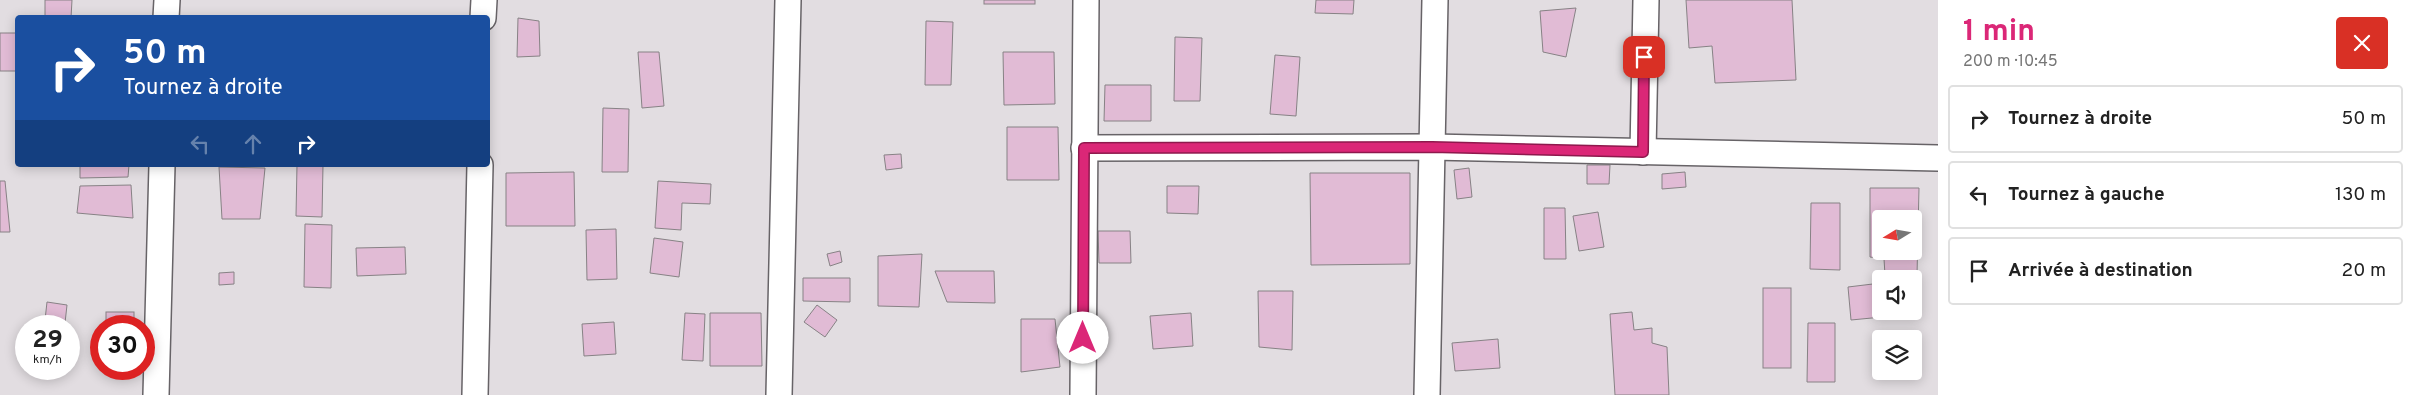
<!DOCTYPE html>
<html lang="fr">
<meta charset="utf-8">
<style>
body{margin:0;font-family:Overpass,sans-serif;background:#f6f6f6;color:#222;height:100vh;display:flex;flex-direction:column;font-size:19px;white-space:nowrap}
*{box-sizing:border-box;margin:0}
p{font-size:16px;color:#767676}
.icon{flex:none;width:28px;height:28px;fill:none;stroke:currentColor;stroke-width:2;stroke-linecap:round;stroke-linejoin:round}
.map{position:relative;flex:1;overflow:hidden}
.details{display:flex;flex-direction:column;background:#fff;width:475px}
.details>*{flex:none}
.top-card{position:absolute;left:15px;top:15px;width:475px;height:152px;border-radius:5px;box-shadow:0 2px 12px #0003;background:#1a4fa0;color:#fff;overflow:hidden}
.needle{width:32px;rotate:259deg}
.tools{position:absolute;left:1872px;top:210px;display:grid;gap:10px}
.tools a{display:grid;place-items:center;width:50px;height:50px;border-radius:5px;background:#fff;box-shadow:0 2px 12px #0003;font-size:25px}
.speed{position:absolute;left:15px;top:315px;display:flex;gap:10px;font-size:25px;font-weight:700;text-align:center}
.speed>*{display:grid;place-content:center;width:65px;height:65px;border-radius:50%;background:#fff;box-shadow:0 2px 12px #0003;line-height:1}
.speed small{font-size:12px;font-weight:400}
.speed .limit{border:8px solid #d22;background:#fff;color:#111}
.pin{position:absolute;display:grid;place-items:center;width:42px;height:42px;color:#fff;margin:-21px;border-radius:10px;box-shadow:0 2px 8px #0006}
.me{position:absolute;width:55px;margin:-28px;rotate:0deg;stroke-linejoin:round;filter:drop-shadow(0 0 4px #0008)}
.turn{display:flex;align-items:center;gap:18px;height:105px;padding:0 25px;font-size:22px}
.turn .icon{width:65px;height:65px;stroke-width:2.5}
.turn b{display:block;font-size:35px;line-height:42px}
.lanes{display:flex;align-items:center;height:48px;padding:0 25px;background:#0003;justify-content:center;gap:25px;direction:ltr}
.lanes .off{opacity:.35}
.round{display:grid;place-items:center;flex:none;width:52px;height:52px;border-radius:5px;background:#f6f6f6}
.head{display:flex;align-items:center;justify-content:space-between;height:85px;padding:0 25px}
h1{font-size:30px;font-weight:700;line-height:38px;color:#db2777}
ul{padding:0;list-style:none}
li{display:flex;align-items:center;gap:15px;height:68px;margin:0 10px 8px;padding:0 15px;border:2px solid #e0e0e0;border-radius:5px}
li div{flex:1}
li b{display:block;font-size:19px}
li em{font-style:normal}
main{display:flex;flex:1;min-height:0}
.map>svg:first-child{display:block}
</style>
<main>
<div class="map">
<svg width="1938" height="395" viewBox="0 0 1938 395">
<rect width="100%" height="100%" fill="#e2dde1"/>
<g fill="#e1bbd5" stroke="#878285" fill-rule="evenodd">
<path d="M 45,0 L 72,0 L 71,18 L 45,18 Z"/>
<rect x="984" y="0" width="51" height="4"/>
<path d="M 1316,0 L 1354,0 L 1353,14 L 1315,13 Z"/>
<path d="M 1686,0 L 1792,0 L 1796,80 L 1715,83 L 1712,46 L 1689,48 Z"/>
<path d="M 1576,8 L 1566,57 L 1543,52 L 1540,11 Z"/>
<path d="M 518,18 L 539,21 L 540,56 L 517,57 Z"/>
<path d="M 926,21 L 953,22 L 951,85 L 925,85 Z"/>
<rect x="0" y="33" width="18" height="38"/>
<path d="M 1175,37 L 1202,38 L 1200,101 L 1174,101 Z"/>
<path d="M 638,52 L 659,52 L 664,106 L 642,108 Z"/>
<path d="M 1003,52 L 1054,52 L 1055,104 L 1004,105 Z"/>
<path d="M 1275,55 L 1300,57 L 1296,116 L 1270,114 Z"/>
<path d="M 1105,85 L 1151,85 L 1151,121 L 1104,121 Z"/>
<path d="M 603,108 L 629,109 L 628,172 L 602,172 Z"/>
<path d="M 1007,127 L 1058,127 L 1059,180 L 1007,180 Z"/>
<path d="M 901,154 L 902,168 L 886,170 L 884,155 Z"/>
<path d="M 80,165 L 129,165 L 128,177 L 80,178 Z"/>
<path d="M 297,165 L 323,165 L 322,217 L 296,216 Z"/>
<path d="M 1587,165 L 1610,165 L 1609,184 L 1587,184 Z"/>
<path d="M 219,167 L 265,168 L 260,219 L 222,219 Z"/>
<path d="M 1469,168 L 1472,197 L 1457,199 L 1454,170 Z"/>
<path d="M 574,172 L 575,226 L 506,226 L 506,173 Z"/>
<path d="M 1685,172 L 1686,187 L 1662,189 L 1662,174 Z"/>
<path d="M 1310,173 L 1410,173 L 1410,264 L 1311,265 Z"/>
<path d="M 0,181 L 5,181 L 10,232 L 0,232 Z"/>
<path d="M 658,181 L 711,184 L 710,204 L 682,203 L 681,230 L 655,228 Z"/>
<path d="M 131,185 L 133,218 L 77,213 L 80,186 Z"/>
<path d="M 1167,186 L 1199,186 L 1198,214 L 1167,213 Z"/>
<path d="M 1870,188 L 1919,188 L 1917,275 L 1885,275 L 1884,259 L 1870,257 ZM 1881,219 L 1914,219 L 1914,251 L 1881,251 Z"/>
<path d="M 1811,203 L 1840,203 L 1840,270 L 1810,269 Z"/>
<path d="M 1544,208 L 1565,208 L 1566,259 L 1544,259 Z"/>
<path d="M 1598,212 L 1604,247 L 1579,251 L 1573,216 Z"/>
<path d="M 305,224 L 332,225 L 331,288 L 304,287 Z"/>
<path d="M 616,229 L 617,279 L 587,280 L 586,230 Z"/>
<path d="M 1098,231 L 1130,231 L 1131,263 L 1099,263 Z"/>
<path d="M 654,238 L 683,242 L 679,277 L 650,273 Z"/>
<path d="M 405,247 L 406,274 L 357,276 L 356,248 Z"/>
<path d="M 840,251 L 842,262 L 830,266 L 827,254 Z"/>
<path d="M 922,254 L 919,307 L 878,306 L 878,256 Z"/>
<path d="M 935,271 L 994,271 L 995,303 L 947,302 Z"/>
<path d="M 234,272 L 234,284 L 219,285 L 219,273 Z"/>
<path d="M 803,278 L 850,278 L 850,302 L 803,301 Z"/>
<path d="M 1881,283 L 1881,311 L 1903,311 L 1903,315 L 1851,320 L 1848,287 Z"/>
<rect x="1763" y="288" width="28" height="80"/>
<path d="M 1258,291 L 1293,291 L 1292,350 L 1259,347 Z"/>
<path d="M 47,302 L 67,305 L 65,323 L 45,320 Z"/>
<path d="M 817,305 L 837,320 L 825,337 L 804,322 Z"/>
<rect x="106" y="312" width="28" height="14"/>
<path d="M 1632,312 L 1634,330 L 1652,328 L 1652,343 L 1667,347 L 1669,395 L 1615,395 L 1610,314 Z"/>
<path d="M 685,313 L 705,314 L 703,361 L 682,360 Z"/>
<path d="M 710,313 L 761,313 L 762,366 L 710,366 Z"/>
<path d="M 1191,313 L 1193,346 L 1153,349 L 1150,316 Z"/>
<path d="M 1021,319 L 1055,319 L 1060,367 L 1021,372 Z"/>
<path d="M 614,322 L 616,354 L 584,356 L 582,324 Z"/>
<path d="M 1808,323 L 1835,323 L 1835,382 L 1807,382 Z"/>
<path d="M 1498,339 L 1500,368 L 1455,371 L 1452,343 Z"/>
</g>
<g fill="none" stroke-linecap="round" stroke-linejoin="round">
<defs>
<g id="street">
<path d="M 166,18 L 167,0"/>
<path d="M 483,18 L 484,0"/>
<path d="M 1084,148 L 1432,147 L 1938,158"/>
<path d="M 1643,152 L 1646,0"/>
<path d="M 156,395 L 162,165"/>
<path d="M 475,395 L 480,165"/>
<path d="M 779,395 L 788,0"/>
<path d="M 1083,395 L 1086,0"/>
<path d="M 1427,395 L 1435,0"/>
</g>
</defs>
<use href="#street" stroke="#676367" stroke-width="28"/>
<use href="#street" stroke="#fff" stroke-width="25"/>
</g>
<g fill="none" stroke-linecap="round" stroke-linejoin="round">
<defs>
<path id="route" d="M 1083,338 L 1084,148 L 1432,147 L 1643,152 L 1644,57"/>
</defs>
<use href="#route" stroke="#8e194d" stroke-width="12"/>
<use href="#route" stroke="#db2777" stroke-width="9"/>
</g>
</svg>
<div class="tools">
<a><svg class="needle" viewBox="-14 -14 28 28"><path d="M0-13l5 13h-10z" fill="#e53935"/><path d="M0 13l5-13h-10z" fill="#767676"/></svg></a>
<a><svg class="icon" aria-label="sound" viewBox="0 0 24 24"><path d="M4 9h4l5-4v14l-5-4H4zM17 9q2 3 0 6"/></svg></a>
<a><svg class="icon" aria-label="layers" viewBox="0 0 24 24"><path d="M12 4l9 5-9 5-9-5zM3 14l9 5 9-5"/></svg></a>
</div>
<div class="speed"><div>29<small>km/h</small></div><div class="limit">30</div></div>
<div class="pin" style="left:1644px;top:57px;background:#d93025"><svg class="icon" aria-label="arrive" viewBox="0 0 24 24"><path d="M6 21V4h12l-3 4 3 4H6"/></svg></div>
<svg class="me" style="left:1083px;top:338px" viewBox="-20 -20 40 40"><circle r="19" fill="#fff"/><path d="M0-13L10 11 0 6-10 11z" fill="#db2777"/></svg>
<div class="top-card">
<div class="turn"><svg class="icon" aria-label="right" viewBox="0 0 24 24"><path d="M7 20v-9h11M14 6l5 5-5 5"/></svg><div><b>50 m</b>Tournez à droite</div></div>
<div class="lanes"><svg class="icon off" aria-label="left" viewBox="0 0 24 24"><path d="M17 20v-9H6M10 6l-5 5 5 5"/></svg><svg class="icon off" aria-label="ahead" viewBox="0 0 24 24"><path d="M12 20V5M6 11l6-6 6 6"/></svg><svg class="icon" aria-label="right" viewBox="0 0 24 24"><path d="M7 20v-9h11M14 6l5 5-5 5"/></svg></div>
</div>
</div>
<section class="details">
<div class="head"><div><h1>1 min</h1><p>200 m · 10:45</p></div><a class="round" style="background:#d93025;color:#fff"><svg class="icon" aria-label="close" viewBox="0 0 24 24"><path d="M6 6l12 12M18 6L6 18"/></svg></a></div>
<ul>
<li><svg class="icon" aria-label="right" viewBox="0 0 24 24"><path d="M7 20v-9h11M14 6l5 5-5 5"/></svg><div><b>Tournez à droite</b></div><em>50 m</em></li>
<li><svg class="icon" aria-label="left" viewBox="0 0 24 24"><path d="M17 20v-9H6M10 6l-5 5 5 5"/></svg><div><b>Tournez à gauche</b></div><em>130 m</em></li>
<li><svg class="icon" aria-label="arrive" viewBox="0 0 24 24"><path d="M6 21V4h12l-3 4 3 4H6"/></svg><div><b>Arrivée à destination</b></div><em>20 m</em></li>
</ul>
</section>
</main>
